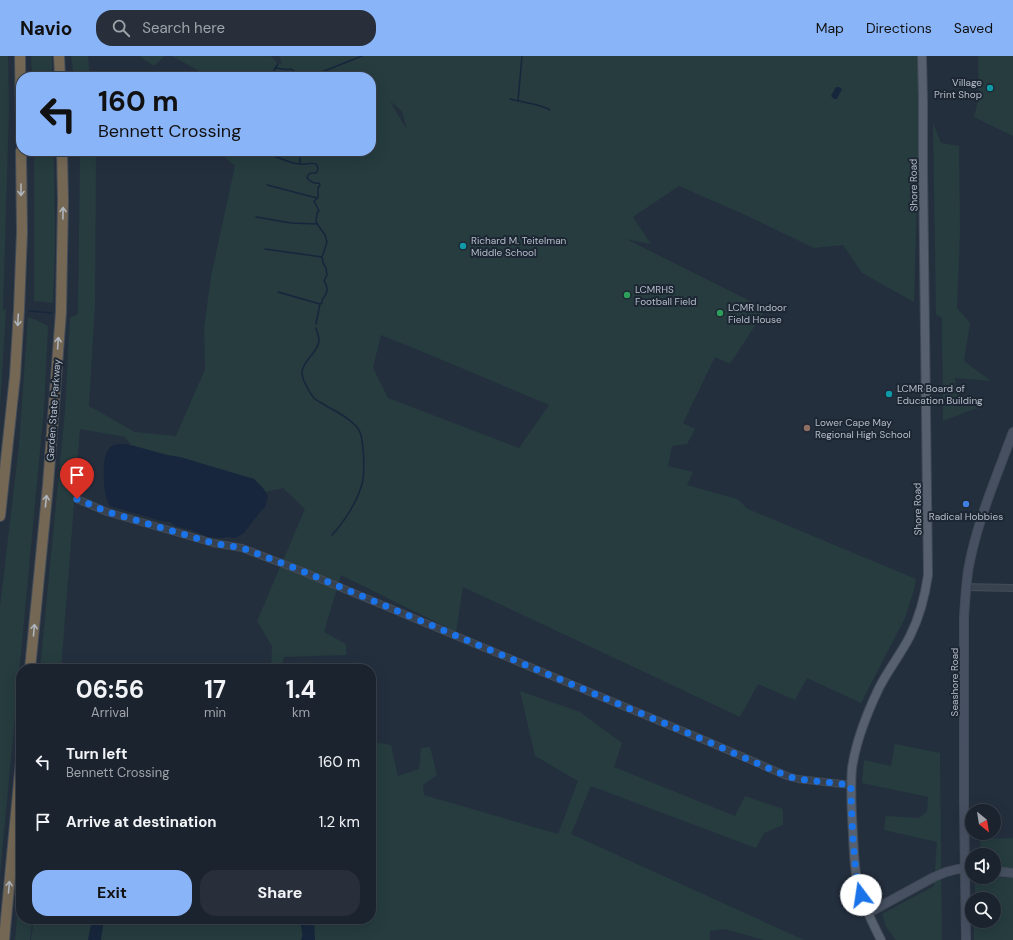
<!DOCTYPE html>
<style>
body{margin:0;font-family:"DM Sans",sans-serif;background:#282f3a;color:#f1f3f6;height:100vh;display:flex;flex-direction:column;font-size:15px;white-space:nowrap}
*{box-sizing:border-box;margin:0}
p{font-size:13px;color:#a0a4aa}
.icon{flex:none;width:22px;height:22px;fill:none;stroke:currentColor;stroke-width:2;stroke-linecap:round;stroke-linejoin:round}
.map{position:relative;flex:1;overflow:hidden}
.sheet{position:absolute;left:16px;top:608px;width:360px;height:260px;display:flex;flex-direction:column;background:#1b232e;border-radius:16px;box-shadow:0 4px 16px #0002,0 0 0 1px #39404a}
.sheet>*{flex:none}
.hud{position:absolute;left:16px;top:16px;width:360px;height:84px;border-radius:16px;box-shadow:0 4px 16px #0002,0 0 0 1px #39404a;background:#8ab4f8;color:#111;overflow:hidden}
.needle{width:26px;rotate:150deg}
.tools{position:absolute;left:965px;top:748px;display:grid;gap:8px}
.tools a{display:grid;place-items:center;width:36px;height:36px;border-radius:50%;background:#1b232e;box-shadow:0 4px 16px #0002,0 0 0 1px #39404a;font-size:20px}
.pin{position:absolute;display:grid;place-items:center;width:34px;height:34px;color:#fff;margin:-41px -17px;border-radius:50% 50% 50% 0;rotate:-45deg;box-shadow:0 0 4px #0007}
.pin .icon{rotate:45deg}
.me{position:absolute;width:44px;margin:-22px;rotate:346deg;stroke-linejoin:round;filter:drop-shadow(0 0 3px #0008)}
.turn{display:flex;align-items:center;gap:14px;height:84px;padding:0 16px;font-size:18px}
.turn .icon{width:52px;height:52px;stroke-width:2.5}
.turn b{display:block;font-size:28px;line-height:34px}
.eta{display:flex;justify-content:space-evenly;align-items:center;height:68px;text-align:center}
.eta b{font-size:24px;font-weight:700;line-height:28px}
.action{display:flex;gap:8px;margin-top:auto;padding:8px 16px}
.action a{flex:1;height:46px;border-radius:16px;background:#8ab4f8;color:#111;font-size:16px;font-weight:700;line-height:46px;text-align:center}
.action a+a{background:#282f3a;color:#f1f3f6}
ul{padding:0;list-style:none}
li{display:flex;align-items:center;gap:12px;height:60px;padding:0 16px}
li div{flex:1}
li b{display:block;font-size:15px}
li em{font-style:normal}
header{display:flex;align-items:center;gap:24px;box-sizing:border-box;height:56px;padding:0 20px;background:#8ab4f8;color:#111}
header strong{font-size:19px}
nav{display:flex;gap:22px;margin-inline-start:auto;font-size:14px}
.search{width:280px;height:36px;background:#282f3a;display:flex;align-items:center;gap:10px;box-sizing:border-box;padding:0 14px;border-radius:16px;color:#a0a4aa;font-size:15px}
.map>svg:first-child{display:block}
</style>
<header>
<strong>Navio</strong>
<div class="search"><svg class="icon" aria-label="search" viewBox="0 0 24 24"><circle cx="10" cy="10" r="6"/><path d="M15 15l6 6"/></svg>Search here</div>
<nav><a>Map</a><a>Directions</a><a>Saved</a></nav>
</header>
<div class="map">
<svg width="1013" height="884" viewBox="0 0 1013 884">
<rect width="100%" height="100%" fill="#242f3e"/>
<g fill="#263c3f" fill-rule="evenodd">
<path d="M 0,0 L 8,0 L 9,52 L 3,253 L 6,254 L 0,352 Z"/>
<path d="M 31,0 L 52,0 L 52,21 L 32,21 Z"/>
<path d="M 71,0 L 88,0 L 90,21 L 74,21 Z"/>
<path d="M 139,0 L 165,0 L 154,10 Z"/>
<path d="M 172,0 L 271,0 L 278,8 L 282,7 L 279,0 L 918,0 L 918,101 L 914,246 L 862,217 L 843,189 L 814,192 L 741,157 L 679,130 L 633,161 L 651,188 L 626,183 L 766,253 L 730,308 L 715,301 L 683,367 L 695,373 L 687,388 L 672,390 L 668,410 L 693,416 L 687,429 L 737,443 L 748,453 L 916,523 L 914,534 L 905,562 L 861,647 L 807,622 L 795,644 L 758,628 L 740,661 L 463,531 L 456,576 L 341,519 L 324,576 L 346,588 L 346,599 L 284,601 L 282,610 L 300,611 L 303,613 L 271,613 L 272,590 L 257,565 L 305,453 L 283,432 L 266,436 L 254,423 L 131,389 L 125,381 L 80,373 L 61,613 L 40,613 L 65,355 L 70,262 L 78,258 L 80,95 L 96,95 L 96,102 L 95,248 L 89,350 L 135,376 L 176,380 L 205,313 L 204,273 L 211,220 L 235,110 L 218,95 L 371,95 L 371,21 L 210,21 ZM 390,45 L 402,55 L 407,74 ZM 381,279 L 416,293 L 549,349 L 519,392 L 388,342 L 373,312 Z"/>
<path d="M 978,0 L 1013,0 L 1013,80 L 974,61 L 979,41 Z"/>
<path d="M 933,67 L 941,87 L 959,90 L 960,177 L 957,252 L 970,267 L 964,305 L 991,325 L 955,322 L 956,337 L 982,352 L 974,353 L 943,365 L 942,262 L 936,258 Z"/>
<path d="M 34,95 L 54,95 L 55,191 L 53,247 L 34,245 Z"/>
<path d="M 28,261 L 36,264 L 48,270 L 44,353 L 0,819 L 0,551 L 19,389 Z"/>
<path d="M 520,635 L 580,656 L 622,687 L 614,711 L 735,760 L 745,740 L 783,753 L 783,769 L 764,777 L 756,792 L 591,730 L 571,778 L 804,884 L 764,884 L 724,873 L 710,875 L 710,884 L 31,884 L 34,863 L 371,863 L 371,684 L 373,686 L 391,689 L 398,720 L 419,713 L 421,692 L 430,691 L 437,719 L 423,729 L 424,739 L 558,778 L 578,725 L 535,700 Z"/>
<path d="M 895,688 L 940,697 L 942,884 L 896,884 L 886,871 L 882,858 L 934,830 L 937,786 L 884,774 L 886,760 L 919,762 L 927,756 L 928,741 L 862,727 L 864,704 L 891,710 Z"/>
<path d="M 1013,782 L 1013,815 L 994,813 L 994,799 L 981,799 L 980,783 Z"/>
<path d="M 21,819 L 21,863 L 32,863 L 30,884 L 15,884 Z"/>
<path d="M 975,821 L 994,821 L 1013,822 L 1013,884 L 974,884 L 974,865 L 994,865 L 994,843 L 975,843 Z"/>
</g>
<g fill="#17263c">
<path d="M 836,31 L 839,31 L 842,33 L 837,43 L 834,43 L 831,40 Z"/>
<path d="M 119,388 L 126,388 L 167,399 L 180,401 L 254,423 L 263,432 L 268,440 L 265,451 L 260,456 L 244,477 L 237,481 L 235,482 L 227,481 L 221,482 L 208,481 L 191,474 L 175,470 L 170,466 L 161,465 L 110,450 C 103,442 101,403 108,394 C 110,390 114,389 119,388 Z"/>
<path d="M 92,863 L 104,863 L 101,884 L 88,884 Z"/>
<path d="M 301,863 L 314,863 L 315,884 L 301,884 C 305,876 299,871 301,863 Z"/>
</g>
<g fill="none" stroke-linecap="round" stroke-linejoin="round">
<g stroke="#17263c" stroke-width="1.5">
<path d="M 278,8 L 274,14 L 279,21"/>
<path d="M 275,12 C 280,12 286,15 291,13 L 302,21"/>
<path d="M 309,21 L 362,0"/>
<path d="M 510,43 C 524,47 538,47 550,54"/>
<path d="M 518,45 L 522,0"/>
<path d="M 309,95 L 309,96 L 301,99 C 300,102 298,105 301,108 C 306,109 311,106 316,108 C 318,111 319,113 316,117 L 311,117 L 308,119 L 307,122 C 310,125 315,128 319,127 L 320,129 L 318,132 L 318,142 L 314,145 L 319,155 L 317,157 L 316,166 L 325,179 L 327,186 L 322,201 L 323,207 L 326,212 L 327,219 L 324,225 C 329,231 327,238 322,244 L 322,247 L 320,248 L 316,268"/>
<path d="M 276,101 L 293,107 L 300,108"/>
<path d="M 267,129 L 317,142"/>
<path d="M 256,161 L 291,167 L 317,168"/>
<path d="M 265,193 L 322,201"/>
<path d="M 278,236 L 320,248"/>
<path d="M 29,255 L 52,257"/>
<path d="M 316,272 C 317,276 319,280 319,284 C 319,296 302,305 302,316 C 302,319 303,322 304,325 C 307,331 310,338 315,343 C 319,346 324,348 328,351 C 338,356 348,362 356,370 C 362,376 362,385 363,393 C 364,403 364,414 363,424 C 359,443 345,465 332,479"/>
</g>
<defs>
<g id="street">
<path d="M 77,443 L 107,456 L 213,487 L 242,492 L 299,514 L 709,686 L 787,720 L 798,723 L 851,729"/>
<path d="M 966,531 L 1013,532"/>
</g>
<g id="secondary">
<path d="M 994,815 L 1013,817"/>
<path d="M 868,857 L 934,821 L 946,816 L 958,813 L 972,813"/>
<path d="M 966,884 L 964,748 L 964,561 C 965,546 966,530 968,515 C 976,468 996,422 1013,376"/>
</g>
<path id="primary" d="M 881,884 C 872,866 863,848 858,828 C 854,812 854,796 853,779 C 852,757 850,735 852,712 C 856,685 867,657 879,632 C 888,614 901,598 910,580 C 920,560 925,540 928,519 L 923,115 L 923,44 L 922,0"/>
<g id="highway">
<path d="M 20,0 L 21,66"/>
<path d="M 59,0 L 60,21"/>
<path d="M 0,460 L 15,320 L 19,254 L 22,176 L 21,95"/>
<path d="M 30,613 L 48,429 L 61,256 L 63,144 L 62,95"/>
<path d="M 4,884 L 21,705"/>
</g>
</defs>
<use href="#street" stroke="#414a57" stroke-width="8"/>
<use href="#secondary" stroke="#414a57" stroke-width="10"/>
<use href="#primary" stroke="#414a57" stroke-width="10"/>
<use href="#highway" stroke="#434c59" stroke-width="12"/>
<use href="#street" stroke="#38414e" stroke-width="5.5"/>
<use href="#secondary" stroke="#465061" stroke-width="8"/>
<use href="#primary" stroke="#56606e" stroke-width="8"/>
<use href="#highway" stroke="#746855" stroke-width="10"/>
</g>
<defs><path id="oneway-shaft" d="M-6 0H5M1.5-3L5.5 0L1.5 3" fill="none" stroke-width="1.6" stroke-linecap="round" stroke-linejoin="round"/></defs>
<g stroke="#aeb4bd">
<use href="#oneway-shaft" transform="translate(21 134) rotate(90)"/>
<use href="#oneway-shaft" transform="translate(63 157) rotate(-89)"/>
<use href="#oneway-shaft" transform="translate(18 264) rotate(93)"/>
<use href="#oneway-shaft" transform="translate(58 287) rotate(-86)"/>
<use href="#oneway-shaft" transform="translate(46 445) rotate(-84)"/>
<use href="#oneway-shaft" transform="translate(34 574) rotate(-85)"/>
<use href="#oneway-shaft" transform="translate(9 831) rotate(-85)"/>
</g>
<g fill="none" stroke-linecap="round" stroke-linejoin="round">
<path stroke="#1a73e8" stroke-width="7" stroke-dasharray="0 12.6" d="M 77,443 L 108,456 L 213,487 L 242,492 L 300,514 L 709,686 L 731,696 L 787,720 L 798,723 L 851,729 C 851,747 852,766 853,784 C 855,804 855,819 861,839"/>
</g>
<g fill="#0f9aa8" stroke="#1d2633" stroke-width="1.5">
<circle cx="990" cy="32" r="4"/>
<circle cx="463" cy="190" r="4"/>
<circle cx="889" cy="338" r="4"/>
</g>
<g fill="#2e9e5b" stroke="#1d2633" stroke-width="1.5">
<circle cx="627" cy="239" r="4"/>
<circle cx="720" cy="257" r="4"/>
</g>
<circle fill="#8d6e63" stroke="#1d2633" stroke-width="1.5" cx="807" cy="372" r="4"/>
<circle fill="#3f7fe0" stroke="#1d2633" stroke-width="1.5" cx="966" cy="448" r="4"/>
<g text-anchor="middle" stroke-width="4" stroke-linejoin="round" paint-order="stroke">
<g font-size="10" fill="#b4bcc9" stroke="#1d2633" text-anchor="start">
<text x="982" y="30" text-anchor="end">Village<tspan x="982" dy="12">Print Shop</tspan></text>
<text x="471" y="188">Richard M. Teitelman<tspan x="471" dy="12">Middle School</tspan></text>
<text x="635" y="237">LCMRHS<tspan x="635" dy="12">Football Field</tspan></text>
<text x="728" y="255">LCMR Indoor<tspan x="728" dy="12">Field House</tspan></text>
<text x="897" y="336">LCMR Board of<tspan x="897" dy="12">Education Building</tspan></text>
<text x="815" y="370">Lower Cape May<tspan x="815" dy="12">Regional High School</tspan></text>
<text x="966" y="464" text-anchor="middle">Radical Hobbies</text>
</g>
<g font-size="10" fill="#b4bcc9" stroke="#1d2633">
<text transform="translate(913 129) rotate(-91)" y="4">Shore Road</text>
<text transform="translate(53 354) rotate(-86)" y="4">Garden State Parkway</text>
<text transform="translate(917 453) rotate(-91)" y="4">Shore Road</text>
<text transform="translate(954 626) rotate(-90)" y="4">Seashore Road</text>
</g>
</g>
</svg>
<div class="tools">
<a><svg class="needle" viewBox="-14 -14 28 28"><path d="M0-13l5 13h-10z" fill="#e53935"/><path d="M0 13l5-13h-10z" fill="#a0a4aa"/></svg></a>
<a><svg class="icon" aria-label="sound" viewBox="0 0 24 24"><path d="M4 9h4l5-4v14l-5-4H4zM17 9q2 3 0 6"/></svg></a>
<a><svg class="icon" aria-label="search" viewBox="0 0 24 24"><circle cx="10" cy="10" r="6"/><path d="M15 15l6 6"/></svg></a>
</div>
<div class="pin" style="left:77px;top:443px;background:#d93025"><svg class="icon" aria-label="arrive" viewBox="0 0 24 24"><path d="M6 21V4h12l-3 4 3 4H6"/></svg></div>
<svg class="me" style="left:861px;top:839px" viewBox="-20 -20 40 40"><circle r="19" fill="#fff"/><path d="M0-13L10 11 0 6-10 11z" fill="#1a73e8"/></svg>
<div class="hud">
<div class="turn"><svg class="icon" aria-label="left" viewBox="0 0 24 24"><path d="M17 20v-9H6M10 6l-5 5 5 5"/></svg><div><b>160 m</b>Bennett Crossing</div></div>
</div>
<section class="sheet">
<div class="eta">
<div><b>06:56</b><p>Arrival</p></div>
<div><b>17</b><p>min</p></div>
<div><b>1.4</b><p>km</p></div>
</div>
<ul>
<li><svg class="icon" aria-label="left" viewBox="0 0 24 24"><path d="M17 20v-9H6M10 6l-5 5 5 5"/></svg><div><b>Turn left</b><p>Bennett Crossing</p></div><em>160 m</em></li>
<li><svg class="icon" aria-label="arrive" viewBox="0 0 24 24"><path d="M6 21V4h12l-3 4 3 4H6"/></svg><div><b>Arrive at destination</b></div><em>1.2 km</em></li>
</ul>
<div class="action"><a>Exit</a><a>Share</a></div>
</section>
</div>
